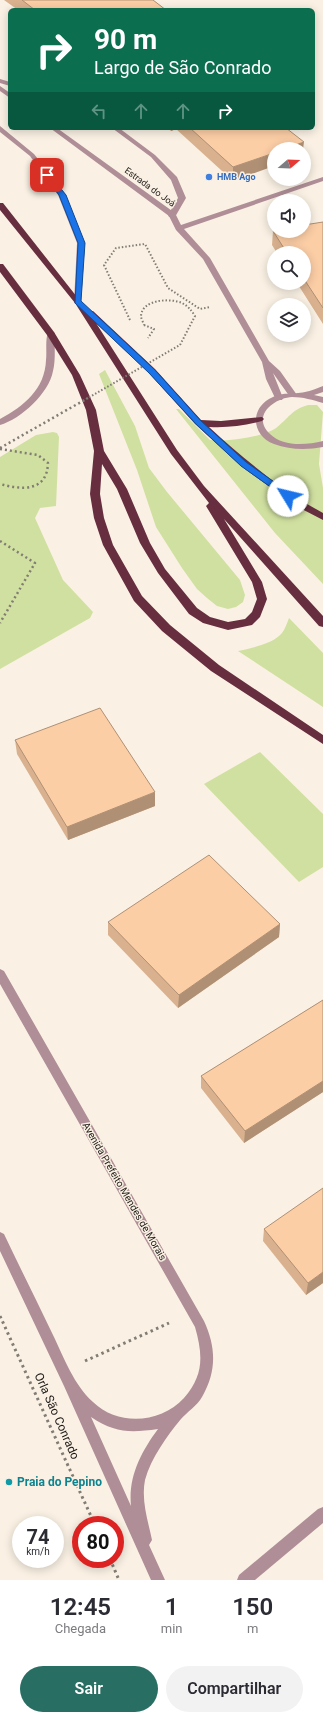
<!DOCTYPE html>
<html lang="pt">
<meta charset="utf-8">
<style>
body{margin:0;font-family:Roboto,sans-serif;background:#f2f2f3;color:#2b2b33;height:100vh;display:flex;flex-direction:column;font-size:15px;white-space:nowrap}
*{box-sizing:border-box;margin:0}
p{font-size:13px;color:#7c7c81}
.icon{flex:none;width:22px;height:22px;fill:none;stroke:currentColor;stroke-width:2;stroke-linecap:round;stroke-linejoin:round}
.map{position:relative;height:1580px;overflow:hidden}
.sheet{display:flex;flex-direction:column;background:#fff;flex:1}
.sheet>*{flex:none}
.guide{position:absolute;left:8px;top:8px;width:307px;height:122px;border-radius:6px;box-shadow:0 2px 10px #0003;background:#0b6e4f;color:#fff;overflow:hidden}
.needle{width:26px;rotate:71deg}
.buttons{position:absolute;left:267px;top:142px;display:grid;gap:8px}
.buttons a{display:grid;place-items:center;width:44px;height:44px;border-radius:50%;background:#fff;box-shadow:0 2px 10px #0003;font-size:20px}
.speed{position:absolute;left:12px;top:1516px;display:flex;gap:8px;font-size:20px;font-weight:700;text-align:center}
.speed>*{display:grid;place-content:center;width:52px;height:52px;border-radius:50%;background:#fff;box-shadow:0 2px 10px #0003;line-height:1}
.speed small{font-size:10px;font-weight:400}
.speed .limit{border:6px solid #d22;background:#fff;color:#111}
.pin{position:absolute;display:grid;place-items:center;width:34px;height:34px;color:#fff;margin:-17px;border-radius:8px;box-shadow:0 2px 6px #0006}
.me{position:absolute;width:44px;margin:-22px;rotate:306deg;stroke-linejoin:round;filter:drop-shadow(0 0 3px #0008)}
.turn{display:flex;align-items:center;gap:14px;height:84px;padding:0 20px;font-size:18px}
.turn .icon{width:52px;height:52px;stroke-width:2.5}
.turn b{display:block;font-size:28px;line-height:34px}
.lanes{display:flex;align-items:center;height:38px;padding:0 20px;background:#0003;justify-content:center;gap:20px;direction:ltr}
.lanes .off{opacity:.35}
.eta{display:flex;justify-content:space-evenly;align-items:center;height:68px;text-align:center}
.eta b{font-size:24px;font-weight:600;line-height:28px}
.primary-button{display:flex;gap:8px;margin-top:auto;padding:8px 20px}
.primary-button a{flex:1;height:46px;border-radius:24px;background:#296e62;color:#fff;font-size:16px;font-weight:600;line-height:46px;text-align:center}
.primary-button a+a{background:#f2f2f3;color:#2b2b33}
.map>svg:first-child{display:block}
</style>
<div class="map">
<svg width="323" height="1580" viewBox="0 0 323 1580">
<rect width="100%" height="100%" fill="#faf1e4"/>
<g fill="#d0e0a0">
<path d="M 105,370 L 135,426 L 149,468 L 167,492 L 240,580 L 245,595 L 243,602 L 236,607 L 228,609 L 217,606 L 207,598 L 197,589 L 182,568 L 156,527 L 137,470 L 99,374 Z"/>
<path d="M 308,405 L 317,405 L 323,412 L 319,464 L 323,488 L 323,584 L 275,533 L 176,409 L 179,409 L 210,440 C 226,442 263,437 276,428 C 289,418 291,410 308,405 Z"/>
<path d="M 53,432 L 57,433 L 59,437 L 56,506 L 40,508 L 35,518 L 63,580 L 93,612 L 90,618 L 0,669 L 0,457 L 36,435 Z"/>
<path d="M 289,618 L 323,653 L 323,707 L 238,651 C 251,648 273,644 282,633 C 285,629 287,623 289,618 Z"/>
<path d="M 260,752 L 323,814 L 323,867 L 299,882 L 204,784 Z"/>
</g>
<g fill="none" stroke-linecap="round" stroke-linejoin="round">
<g stroke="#817c74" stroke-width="2" stroke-dasharray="1.5 2" stroke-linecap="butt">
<path d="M 130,320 L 104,265 L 116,248 L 145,244 L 168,288 L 200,309 L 210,307"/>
<path d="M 144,325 L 154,329 L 148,338"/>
</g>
<g stroke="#817c74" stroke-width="2.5" stroke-dasharray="2 3" stroke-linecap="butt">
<path d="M 0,449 L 38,455 L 48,463 C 47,492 22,490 0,484"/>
<path d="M 0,541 L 35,563 L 0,623"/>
</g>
<g stroke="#817c74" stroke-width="3" stroke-dasharray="2.5 3.5" stroke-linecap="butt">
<path d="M 0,1316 L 95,1525"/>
<path d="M 85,1361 L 169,1323"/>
<path d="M 110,1559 L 119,1580"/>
</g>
<g fill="#af8e97" fill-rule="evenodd">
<path d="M 0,79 L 10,82 L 10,86 L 0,83 Z"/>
<path d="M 0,126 L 34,154 L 66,195 L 85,243 L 81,304 L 75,304 L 74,302 L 77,243 L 58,195 L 30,156 L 0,132 Z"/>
<path d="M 112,128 L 119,128 L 155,155 L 177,177 L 186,198 L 175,217 L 169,217 L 168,215 L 178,198 L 171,180 L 151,157 Z"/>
<path d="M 323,1507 L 323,1523 L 255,1580 L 237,1580 L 239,1575 L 318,1509 Z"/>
</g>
<g fill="#af8e97" fill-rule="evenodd">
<path d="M 0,86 L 10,93 L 10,98 L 0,91 Z"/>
<path d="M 50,128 L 57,128 L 175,213 L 181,225 L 323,177 L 323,181 L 184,229 L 210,258 L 269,361 L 280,371 L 297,395 L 296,397 L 290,397 L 273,373 L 283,398 L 282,400 L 276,400 L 266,379 L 262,362 L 203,259 L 176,230 L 169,216 Z"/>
<path d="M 48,332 L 54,332 L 55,334 C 54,346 56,359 53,371 C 49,393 21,419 0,425 L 0,419 C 24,406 45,389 46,360 C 47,352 45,340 48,332 Z"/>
</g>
<g fill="#af8e97" fill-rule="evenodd">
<path d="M 323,386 L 323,392 L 314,395 L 323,397 L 323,403 C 313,400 303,397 292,397 C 274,398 251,416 270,434 C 283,447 306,445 323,441 L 323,447 C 307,450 290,450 274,444 C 253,436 249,411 269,399 C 283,391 292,395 305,392 C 311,391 317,388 323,386 Z"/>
<path d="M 0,969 L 4,971 L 204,1321 C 216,1347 217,1371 202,1397 C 197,1406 187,1412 181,1419 C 167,1436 151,1458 145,1480 C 141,1500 148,1521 152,1540 L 149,1545 L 165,1580 L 151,1580 L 64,1386 L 0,1251 L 0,1232 L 4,1234 C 20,1268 37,1301 53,1335 C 64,1358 74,1385 93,1402 C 119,1427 161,1423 184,1398 C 204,1375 203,1355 195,1327 L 0,984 ZM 91,1417 C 115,1433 130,1433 158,1429 C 141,1452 128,1477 131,1506 Z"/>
</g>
<path fill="#672e40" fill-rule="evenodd" d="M 0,203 L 3,203 L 88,311 L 93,311 L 155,369 L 201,420 L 221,421 L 262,417 L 264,419 L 262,421 C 245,426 226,428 209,427 C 244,459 281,490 323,513 L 323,520 L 296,506 L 241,466 L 195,424 L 149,373 L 96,323 L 177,450 L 204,486 L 323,616 L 323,627 L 319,626 L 224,519 L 262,582 L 267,599 L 260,617 L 252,625 L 228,630 L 203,623 L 189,614 L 158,573 L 140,543 L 117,489 L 102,464 L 100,494 L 104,518 L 113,545 L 142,596 L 170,625 L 219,665 L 323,735 L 323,744 L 211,671 L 162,631 L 134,601 L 103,545 L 94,518 L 90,494 L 94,451 L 86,410 L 72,375 L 47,335 L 0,272 L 0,264 L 3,264 L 54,332 L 80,375 L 96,410 L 104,451 L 127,489 L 150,543 L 165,569 L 197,608 L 210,617 L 228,622 L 245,619 L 252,612 L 257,599 L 252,582 L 206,506 L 209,503 L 171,454 L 75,303 L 0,210 Z"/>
<path stroke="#817c74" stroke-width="2" stroke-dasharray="1.5 2" stroke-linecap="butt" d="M 86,399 L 180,345 L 195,316 C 191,310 188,306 182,303 C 171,298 142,299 141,316 C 141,318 143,322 144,325"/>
<path stroke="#817c74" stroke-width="2.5" stroke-dasharray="2 3" stroke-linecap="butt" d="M 0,448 L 88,398"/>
</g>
<g fill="#d9b18f">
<path d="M 4,0 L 153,0 L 166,10 L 18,10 Z"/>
<path d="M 167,128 L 286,128 L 233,181 L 176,129 L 171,131 Z"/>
<path d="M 323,222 L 323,324 L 297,283 L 304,283 L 304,253 L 277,253 L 272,245 L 273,231 Z"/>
<path d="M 15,740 L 155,806 L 68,840 L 17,754 Z"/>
<path d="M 108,922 L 280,924 L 279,937 L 178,1008 L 108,935 Z"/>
<path d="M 323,1000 L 323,1092 L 244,1143 L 201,1088 L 201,1076 Z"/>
<path d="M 264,1229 L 323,1283 L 306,1295 L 263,1241 Z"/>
</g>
<g fill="#b09074">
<path d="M 171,128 L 176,128 L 176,129 L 171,131 Z"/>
<path d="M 304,142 L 303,149 L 284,149 Z"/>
<path d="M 274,153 L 274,166 L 233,181 L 233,167 Z"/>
<path d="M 155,792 L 155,806 L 68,840 L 67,827 Z"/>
<path d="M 280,924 L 279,937 L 178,1008 L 179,995 Z"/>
<path d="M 323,1081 L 323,1092 L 244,1143 L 245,1131 Z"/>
<path d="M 323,1272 L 323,1283 L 306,1295 L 308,1283 Z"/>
</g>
<g fill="#fccea6" stroke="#b09074">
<path d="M 22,0 L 153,0 L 166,10 L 35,10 Z"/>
<path d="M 190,128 L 286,128 L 304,142 L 284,149 L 274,149 L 274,153 L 233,167 Z"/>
<path d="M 323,222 L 323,308 L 304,279 L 304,253 L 287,253 L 273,231 L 304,231 L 304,225 Z"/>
<path d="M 100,708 L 155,792 L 67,827 L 15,740 Z"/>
<path d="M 209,855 L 280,924 L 179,995 L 108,922 Z"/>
<path d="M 323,1000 L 323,1081 L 245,1131 L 201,1076 Z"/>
<path d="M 323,1188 L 323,1272 L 308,1283 L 264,1229 Z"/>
</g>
<path fill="#1a73e8" stroke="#114b97" d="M 45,174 L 49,174 L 66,195 L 85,243 L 81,301 L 155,370 L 201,421 L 246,462 L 291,494 L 291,498 L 286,498 L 241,466 L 196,424 L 149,373 L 75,303 L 78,243 L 59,195 L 44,175 Z"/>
<circle fill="#3f7fe0" stroke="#faf1e4" stroke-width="1.5" cx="209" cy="177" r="4"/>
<circle fill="#0f9aa8" stroke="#faf1e4" stroke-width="1.5" cx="9" cy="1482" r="4"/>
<g text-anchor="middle" stroke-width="3" stroke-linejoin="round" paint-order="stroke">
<g font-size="9" font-weight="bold" fill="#366cbe" stroke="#faf1e4" text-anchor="start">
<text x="217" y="180">HMB Ago</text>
</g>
<g font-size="9" fill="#1c1915" stroke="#faf1e4">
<text transform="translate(150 187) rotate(36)" y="3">Estrada do Joá</text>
</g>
<g font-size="10" fill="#1c1915" stroke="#faf1e4">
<text transform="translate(125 1191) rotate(60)" y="4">Avenida Prefeito Mendes de Morais</text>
</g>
<g font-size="12" fill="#1c1915" stroke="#faf1e4">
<text transform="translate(57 1416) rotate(66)" y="4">Orla São Conrado</text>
</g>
<g font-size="12" font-weight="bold" fill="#0d838f" stroke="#faf1e4" text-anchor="start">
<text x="17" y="1486">Praia do Pepino</text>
</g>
</g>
</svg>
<div class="buttons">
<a><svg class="needle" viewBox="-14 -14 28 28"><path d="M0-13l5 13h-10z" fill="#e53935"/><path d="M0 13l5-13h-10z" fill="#7c7c81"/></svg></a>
<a><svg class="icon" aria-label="sound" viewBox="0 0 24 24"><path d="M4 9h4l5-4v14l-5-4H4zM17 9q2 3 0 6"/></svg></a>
<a><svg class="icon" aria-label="search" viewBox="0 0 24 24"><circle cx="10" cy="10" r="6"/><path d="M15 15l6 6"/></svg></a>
<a><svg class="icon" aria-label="layers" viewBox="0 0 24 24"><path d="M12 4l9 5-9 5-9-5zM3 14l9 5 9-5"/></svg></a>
</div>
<div class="speed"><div>74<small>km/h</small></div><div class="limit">80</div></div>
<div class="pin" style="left:47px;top:175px;background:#d93025"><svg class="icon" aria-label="arrive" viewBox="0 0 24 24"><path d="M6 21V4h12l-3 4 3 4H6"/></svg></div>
<svg class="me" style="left:288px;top:496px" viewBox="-20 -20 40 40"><circle r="19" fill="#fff"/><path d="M0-13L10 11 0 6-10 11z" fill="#1a73e8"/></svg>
<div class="guide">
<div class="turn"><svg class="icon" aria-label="right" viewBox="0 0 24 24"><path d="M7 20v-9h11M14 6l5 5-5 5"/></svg><div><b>90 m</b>Largo de São Conrado</div></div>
<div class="lanes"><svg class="icon off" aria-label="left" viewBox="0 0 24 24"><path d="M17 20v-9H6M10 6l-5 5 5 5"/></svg><svg class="icon off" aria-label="ahead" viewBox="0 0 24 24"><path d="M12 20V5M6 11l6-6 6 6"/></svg><svg class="icon off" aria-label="ahead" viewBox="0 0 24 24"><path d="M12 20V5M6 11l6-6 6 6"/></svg><svg class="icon" aria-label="right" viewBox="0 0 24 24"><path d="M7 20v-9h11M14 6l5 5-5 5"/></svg></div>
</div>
</div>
<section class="sheet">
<div class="eta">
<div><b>12:45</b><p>Chegada</p></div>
<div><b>1</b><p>min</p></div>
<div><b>150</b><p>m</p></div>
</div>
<div class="primary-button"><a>Sair</a><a>Compartilhar</a></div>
</section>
